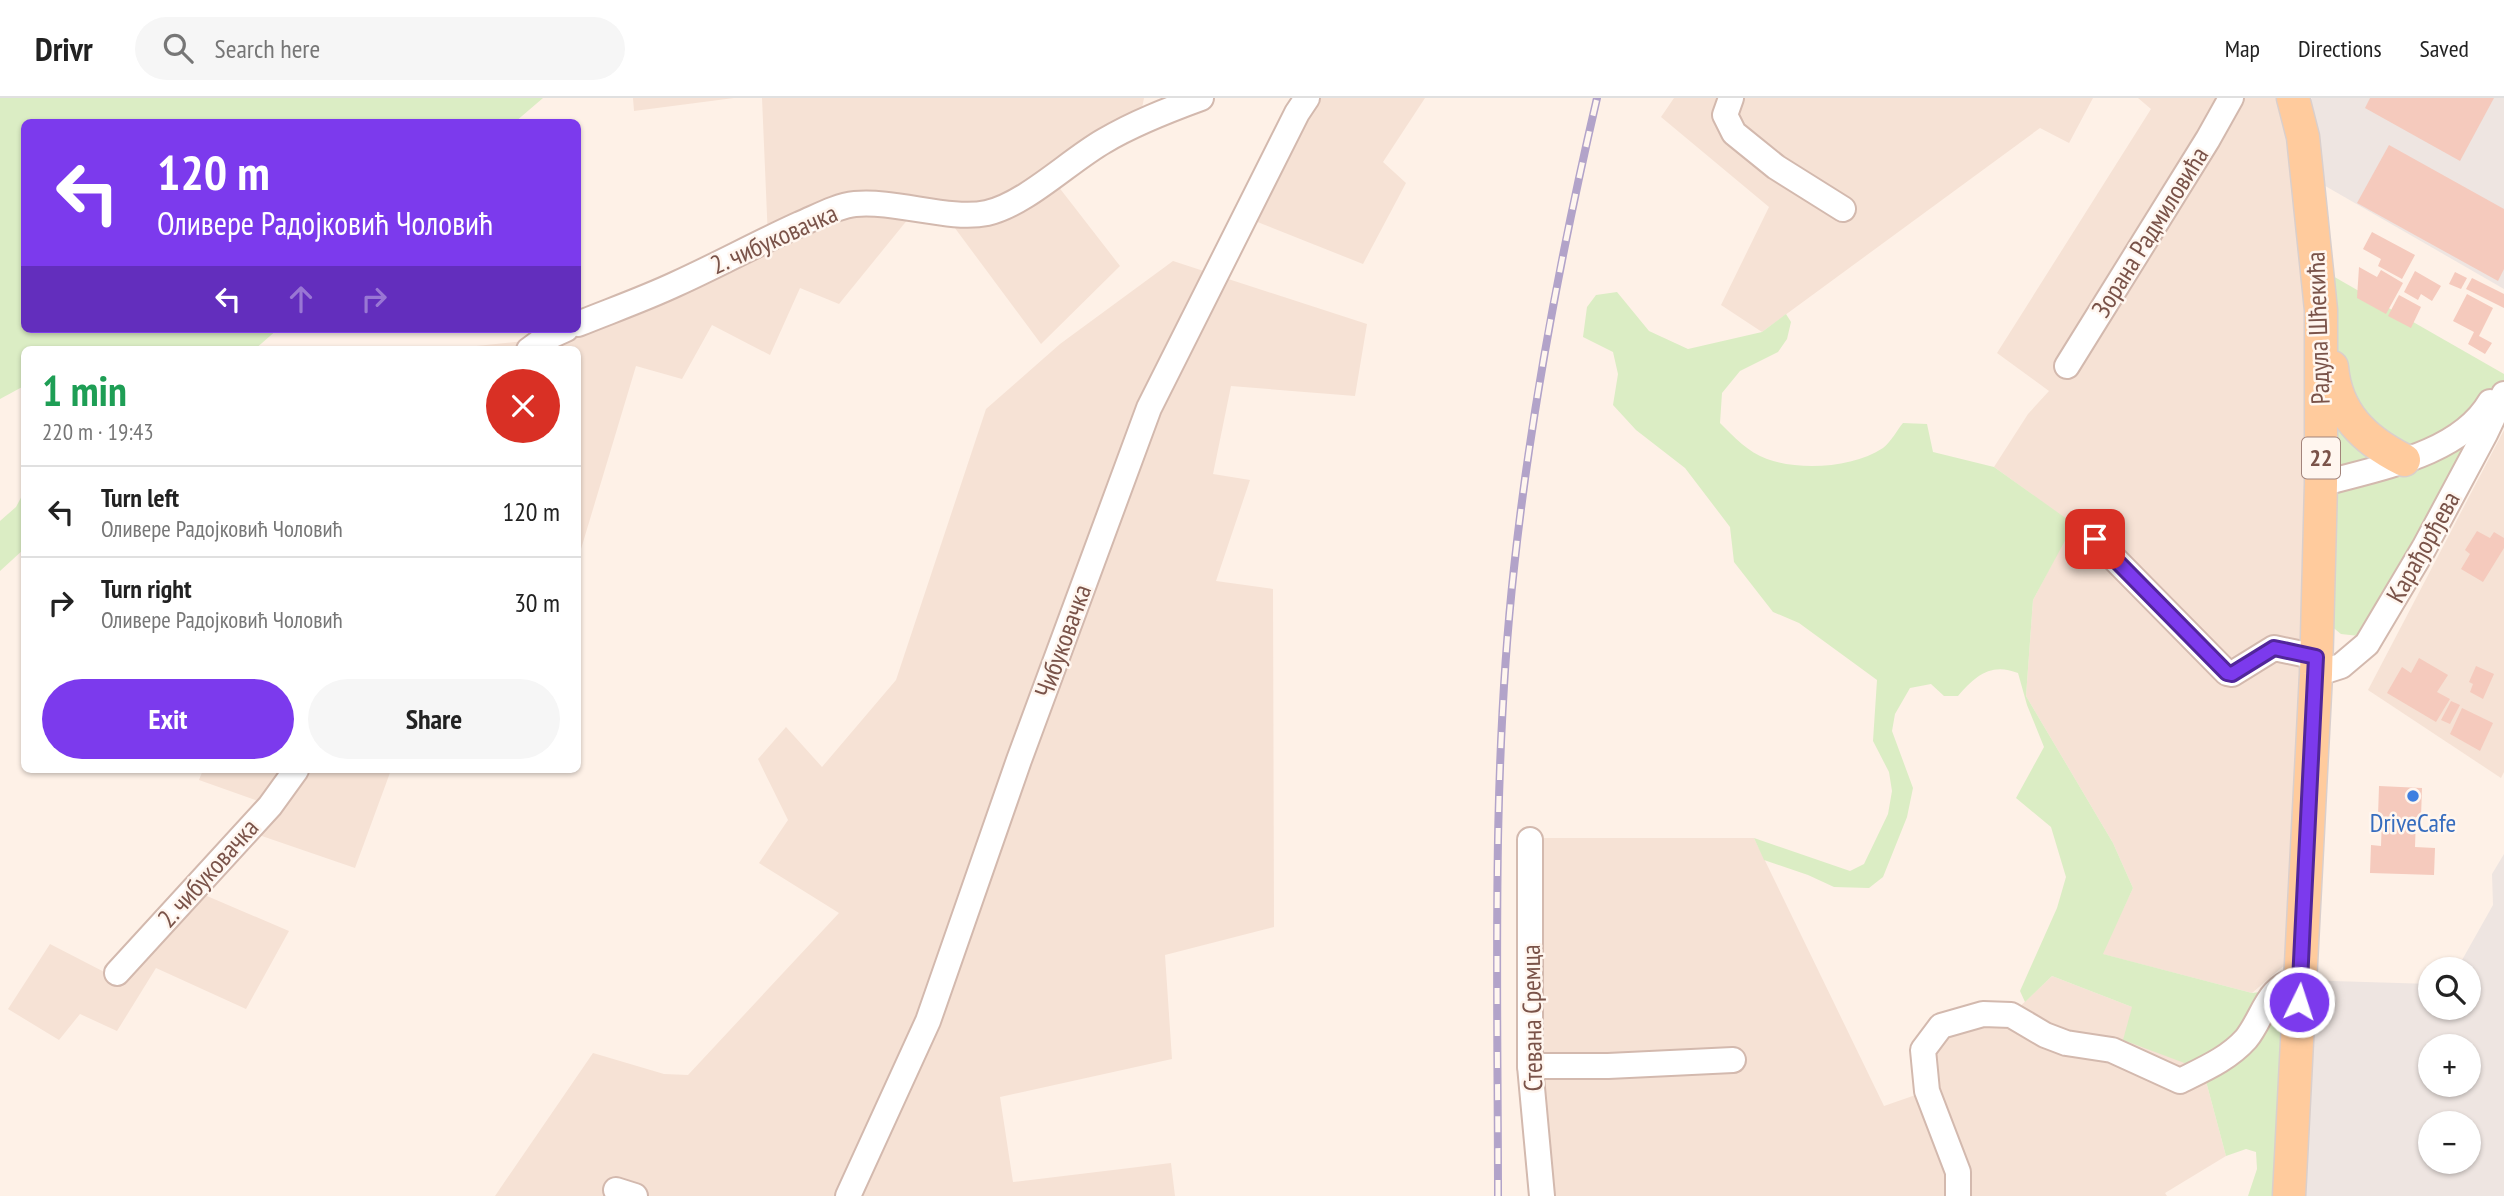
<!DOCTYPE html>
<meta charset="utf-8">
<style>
body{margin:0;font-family:"PT Sans Narrow",sans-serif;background:#f6f6f6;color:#222;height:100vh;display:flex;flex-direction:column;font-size:26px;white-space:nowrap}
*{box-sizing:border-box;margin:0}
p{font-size:23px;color:#767676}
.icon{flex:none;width:38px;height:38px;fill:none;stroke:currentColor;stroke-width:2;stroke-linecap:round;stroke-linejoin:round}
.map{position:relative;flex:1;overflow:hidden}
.side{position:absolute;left:21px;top:248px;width:560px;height:427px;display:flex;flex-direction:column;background:#fff;border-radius:10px;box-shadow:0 2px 5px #0004}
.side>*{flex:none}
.hud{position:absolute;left:21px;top:21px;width:560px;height:214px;border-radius:10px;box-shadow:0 2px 5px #0004;background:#7c3aed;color:#fff;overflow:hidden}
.tools{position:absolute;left:2418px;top:859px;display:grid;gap:14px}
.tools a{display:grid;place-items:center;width:63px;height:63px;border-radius:50%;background:#fff;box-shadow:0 2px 5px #0004;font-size:35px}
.pin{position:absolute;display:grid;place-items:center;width:60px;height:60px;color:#fff;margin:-30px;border-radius:14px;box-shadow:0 4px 10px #0006}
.me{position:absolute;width:77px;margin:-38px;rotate:4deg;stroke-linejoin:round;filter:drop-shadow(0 0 5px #0008)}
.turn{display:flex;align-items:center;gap:24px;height:147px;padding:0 21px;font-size:32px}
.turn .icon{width:91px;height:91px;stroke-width:2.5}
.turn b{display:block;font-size:49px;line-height:60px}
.lanes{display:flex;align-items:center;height:66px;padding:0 21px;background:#0003;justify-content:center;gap:35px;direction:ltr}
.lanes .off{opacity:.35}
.round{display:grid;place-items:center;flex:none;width:74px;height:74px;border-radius:37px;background:#f6f6f6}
.headline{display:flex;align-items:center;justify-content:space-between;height:119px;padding:0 21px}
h1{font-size:42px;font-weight:600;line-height:52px;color:#1e9e55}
.primary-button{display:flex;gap:14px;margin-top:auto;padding:14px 21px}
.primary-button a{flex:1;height:80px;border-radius:42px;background:#7c3aed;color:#fff;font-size:28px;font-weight:600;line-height:80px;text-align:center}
.primary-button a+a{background:#f6f6f6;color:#222}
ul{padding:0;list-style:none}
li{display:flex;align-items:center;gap:21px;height:91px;padding:0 21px;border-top:2px solid #e0e0e0}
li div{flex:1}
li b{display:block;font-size:26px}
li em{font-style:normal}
header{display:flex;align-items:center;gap:42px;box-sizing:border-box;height:98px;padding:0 35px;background:#fff;border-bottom:2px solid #e0e0e0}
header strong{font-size:33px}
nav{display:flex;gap:38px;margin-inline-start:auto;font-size:24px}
.search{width:490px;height:63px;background:#f6f6f6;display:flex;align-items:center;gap:18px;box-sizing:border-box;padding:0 24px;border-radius:38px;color:#767676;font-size:26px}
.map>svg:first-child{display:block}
</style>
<header>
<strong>Drivr</strong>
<div class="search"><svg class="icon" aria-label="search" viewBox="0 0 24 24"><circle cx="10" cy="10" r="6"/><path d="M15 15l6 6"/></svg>Search here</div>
<nav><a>Map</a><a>Directions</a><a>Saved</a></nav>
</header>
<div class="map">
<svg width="2504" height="1098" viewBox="0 0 2504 1098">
<rect width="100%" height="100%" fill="#fef1e7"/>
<g fill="#f6e2d5">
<path d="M 633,0 L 734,0 L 634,13 Z"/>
<path d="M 762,0 L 1144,0 L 1139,25 L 1051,79 L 1120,168 L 1041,246 L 943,114 L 917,110 L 839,206 L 800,190 L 770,257 L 712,227 L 682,281 L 636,268 L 578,461 L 578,252 L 438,252 L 544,241 L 768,141 Z"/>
<path d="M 1320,0 L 1425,0 L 1383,64 L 1406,85 L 1363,166 L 1255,123 L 1305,24 Z"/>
<path d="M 1674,0 L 2093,0 L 2069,45 L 2040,30 L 1762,234 L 1721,207 L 1769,109 L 1661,19 Z"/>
<path d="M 2138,0 L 2280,0 L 2287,25 L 2299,131 L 2308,281 L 2301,493 L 2301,653 L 2287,865 L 2252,895 L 2102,856 L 2133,790 L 2113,745 L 2026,598 L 2033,502 L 2073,426 L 1994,369 L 2028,316 L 2049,293 L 1997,255 L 2151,11 Z"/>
<path d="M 1173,163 L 1367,226 L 1355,298 L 1231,288 L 1213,376 L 1250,382 L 1216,483 L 1273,491 L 1274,829 L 1165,857 L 1172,961 L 1000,999 L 1013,1084 L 1171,1065 L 1175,1098 L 495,1098 L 593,955 L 664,976 L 688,977 L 839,815 L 759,765 L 788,722 L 758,661 L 786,629 L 822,669 L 896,582 L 986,311 L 1060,246 Z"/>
<path d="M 2504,332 L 2504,674 L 2501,680 L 2368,592 Z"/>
<path d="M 203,672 L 391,672 L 355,770 L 256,736 L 200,795 L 289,833 L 246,911 L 156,870 L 117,933 L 80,916 L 59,942 L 8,911 L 50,846 L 114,879 L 269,707 L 199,682 Z"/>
<path d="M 1526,740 L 1754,740 L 1884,1008 L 1927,993 L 1941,928 L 2011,917 L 2052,878 L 2132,909 L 2203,972 L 2226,1058 L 2165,1095 L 2167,1098 L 1542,1098 Z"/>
</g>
<g fill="#eee5e1" fill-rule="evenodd">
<path d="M 2312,0 L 2504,0 L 2504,191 L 2308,78 L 2300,23 Z"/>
<path d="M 2504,756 L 2504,1098 L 2285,1098 L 2300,882 L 2431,886 L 2431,910 L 2469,910 L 2469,872 L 2457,871 L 2493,807 L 2492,776 ZM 2431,948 L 2469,948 L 2469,987 L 2431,987 ZM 2431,1026 L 2469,1026 L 2469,1064 L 2431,1064 Z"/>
</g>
<g fill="#dbedc4">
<path d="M 0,0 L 543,0 L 515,24 L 24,24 L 24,231 L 278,231 L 254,252 L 24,252 L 24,288 L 0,301 Z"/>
<path d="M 2317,169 L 2504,276 L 2504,287 L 2495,318 L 2359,538 L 2341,536 L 2330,527 Z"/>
<path d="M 1617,194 L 1649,233 L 1688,251 L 1762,234 L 1786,216 L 1791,224 L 1787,241 L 1778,254 L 1740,273 L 1722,295 L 1720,325 C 1734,339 1748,354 1767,361 C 1800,373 1853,370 1883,350 C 1891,344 1897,332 1903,325 L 1927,326 L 1933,354 L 1994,369 L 2074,426 L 2033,502 L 2026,598 L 2113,745 L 2133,790 L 2103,856 L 2252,895 L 2276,892 L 2285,886 L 2288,1098 L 2248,1098 L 2257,1071 L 2256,1054 L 2246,1051 L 2226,1058 L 2203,972 L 2123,942 L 2132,909 L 2052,878 L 2025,904 L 2020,893 L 2057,810 L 2066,779 L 2051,729 L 2016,700 L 2044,649 L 2027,607 L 2018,575 C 1991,564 1975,578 1958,598 L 1944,598 L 1931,586 L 1910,590 L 1895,616 L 1892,633 L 1913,690 L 1907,719 L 1883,779 L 1869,790 L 1834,789 L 1808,777 L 1764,762 L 1754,740 L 1850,773 L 1864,766 L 1888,716 L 1892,693 L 1889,674 L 1873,643 L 1877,582 L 1799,525 L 1773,514 L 1734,464 L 1730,429 L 1685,370 L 1636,332 L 1613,307 L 1618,276 L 1613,254 L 1583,239 L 1587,209 L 1596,197 Z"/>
<path d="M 24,394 L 24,451 L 0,473 L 0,423 L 16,409 Z"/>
</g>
<g fill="#f5cabd">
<path d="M 2370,0 L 2494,0 L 2460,63 L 2365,10 Z"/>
<path d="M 2389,47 L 2504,111 L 2504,171 L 2498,183 L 2357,105 Z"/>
<path d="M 2372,134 L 2415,157 L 2402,181 L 2378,168 L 2381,161 L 2363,151 Z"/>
<path d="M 2359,169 L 2377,179 L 2381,172 L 2403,185 L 2386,216 L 2357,200 Z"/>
<path d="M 2415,173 L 2441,188 L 2432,203 L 2421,196 L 2418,202 L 2404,194 Z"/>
<path d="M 2455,174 L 2467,180 L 2461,191 L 2449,186 Z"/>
<path d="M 2472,180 L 2504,196 L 2504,210 L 2466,191 Z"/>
<path d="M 2467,196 L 2493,210 L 2479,238 L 2492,245 L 2485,256 L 2468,246 L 2474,234 L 2453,223 Z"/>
<path d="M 2399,197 L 2421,209 L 2411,230 L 2388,218 Z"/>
<path d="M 2477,433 L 2490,440 L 2494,434 L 2504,440 L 2504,450 L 2483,484 L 2461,471 L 2470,456 L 2465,452 Z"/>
<path d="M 2419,560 L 2448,577 L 2437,594 L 2450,601 L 2436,624 L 2387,595 L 2402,569 L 2411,575 Z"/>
<path d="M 2476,568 L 2494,576 L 2483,601 L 2470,594 L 2473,586 L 2469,584 Z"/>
<path d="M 2451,603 L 2460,607 L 2450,626 L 2441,622 Z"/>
<path d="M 2462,610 L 2493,625 L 2480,653 L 2450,636 Z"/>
<path d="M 2379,688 L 2422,690 L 2421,719 L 2416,719 L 2415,749 L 2435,750 L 2434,777 L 2370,775 L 2371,747 L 2381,748 L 2382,718 L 2378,718 Z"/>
</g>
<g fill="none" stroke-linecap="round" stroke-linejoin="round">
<defs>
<g id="minor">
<path d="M 1731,0 L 1725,17 L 1734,35 L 1776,69 L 1843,111"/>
<path d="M 578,226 C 610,213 644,201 676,186 C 718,167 758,145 800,126 C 817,119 836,108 855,106 C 896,102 950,123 987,115 C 1026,106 1069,63 1104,43 C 1134,25 1168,12 1201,0"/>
<path d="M 529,252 L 544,241 L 566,231"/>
<path d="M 2067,268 L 2208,41 L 2231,0"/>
<path d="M 2321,386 C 2377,370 2459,357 2490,304"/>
<path d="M 2095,441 L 2227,575 L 2232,576 L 2274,550 L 2317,559"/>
<path d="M 2316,576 L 2341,568 L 2367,546 L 2424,450 L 2485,336 L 2504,296"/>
<path d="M 1530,742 L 1530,968 L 1542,1098"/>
<path d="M 117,875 L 270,708 L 296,672"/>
<path d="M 1530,968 L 1608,968 L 1733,962"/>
<path d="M 616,1092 L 635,1098"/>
<path d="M 848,1098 L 928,923 L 1019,662 L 1149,310 L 1297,15 L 1307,0"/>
<path d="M 1958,1098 L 1958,1074 L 1927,993 L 1923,952 L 1941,928 L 1983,916 L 2011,917 L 2045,937 L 2066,945 L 2112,952 L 2180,983 C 2204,971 2228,961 2246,941 C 2264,919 2267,886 2300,882"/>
</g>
<g id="major">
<path d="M 2332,269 C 2336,315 2364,342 2404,362"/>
<path d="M 2289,1098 L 2316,576 L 2321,386 L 2321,212 L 2303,39 L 2293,0"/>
</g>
</defs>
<use href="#minor" stroke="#d3b9ae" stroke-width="28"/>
<use href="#major" stroke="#dacfcc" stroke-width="35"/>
<use href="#minor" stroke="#fff" stroke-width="24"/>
<use href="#major" stroke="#ffcb9d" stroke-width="32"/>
<defs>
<path id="rail" d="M 1498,1098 C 1498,890 1491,678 1514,470 C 1531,312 1561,155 1597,0"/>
</defs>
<use href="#rail" stroke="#b2a3c9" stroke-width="8"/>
<use href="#rail" stroke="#fff6ef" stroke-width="5" stroke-dasharray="16" stroke-linecap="butt"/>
</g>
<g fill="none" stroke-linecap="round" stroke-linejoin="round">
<defs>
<path id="route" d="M 2095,441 L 2227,575 L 2232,576 L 2274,550 L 2316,559 L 2299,904"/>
</defs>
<use href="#route" stroke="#51269a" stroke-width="18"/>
<use href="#route" stroke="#7c3aed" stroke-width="12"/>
</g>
<circle fill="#3f7fe0" stroke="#fff6ef" stroke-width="2.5" cx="2413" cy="698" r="7"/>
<g text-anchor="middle" stroke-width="5" stroke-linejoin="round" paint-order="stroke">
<rect fill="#fff6ef" stroke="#a2847b" stroke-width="2" x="2302" y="339.5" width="38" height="41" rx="5"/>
<g font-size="24" font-weight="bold" fill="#7a5349">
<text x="2321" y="368">22</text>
</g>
<g font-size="26" fill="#7a5349" stroke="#fff6ef">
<text transform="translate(2150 134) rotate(-58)" y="9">Зорана Радмиловића</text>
<text transform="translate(774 141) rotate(-24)" y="9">2. чибуковачка</text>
<text transform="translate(2318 230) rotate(-92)" y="9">Радула Шћекића</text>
<text transform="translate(2423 449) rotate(-61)" y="9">Карађорђева</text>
<text transform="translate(1063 543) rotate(-70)" y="9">Чибуковачка</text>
<text transform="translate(208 775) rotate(-48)" y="9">2. чибуковачка</text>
<text transform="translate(1532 920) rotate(-91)" y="9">Стевана Сремца</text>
</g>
<g font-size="26" fill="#366cbe" stroke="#fff6ef">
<text x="2413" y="734">DriveCafe</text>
</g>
</g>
</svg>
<div class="tools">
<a><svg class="icon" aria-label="search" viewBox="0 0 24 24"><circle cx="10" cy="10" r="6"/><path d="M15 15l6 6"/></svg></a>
<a>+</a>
<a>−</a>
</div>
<div class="pin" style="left:2095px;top:441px;background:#d93025"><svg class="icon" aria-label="arrive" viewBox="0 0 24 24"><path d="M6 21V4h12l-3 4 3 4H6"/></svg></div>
<svg class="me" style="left:2299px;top:904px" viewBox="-20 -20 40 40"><circle r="17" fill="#7c3aed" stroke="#fff" stroke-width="3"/><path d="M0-11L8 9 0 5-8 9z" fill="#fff"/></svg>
<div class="hud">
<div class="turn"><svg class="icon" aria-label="left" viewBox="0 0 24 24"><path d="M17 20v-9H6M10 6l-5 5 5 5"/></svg><div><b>120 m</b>Оливере Радојковић Чоловић</div></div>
<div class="lanes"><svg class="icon" aria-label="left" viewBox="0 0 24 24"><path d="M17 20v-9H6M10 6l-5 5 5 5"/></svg><svg class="icon off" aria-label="ahead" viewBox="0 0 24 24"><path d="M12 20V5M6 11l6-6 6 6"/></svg><svg class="icon off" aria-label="right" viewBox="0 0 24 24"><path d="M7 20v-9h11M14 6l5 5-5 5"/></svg></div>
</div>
<section class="side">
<div class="headline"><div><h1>1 min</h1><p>220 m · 19:43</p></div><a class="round" style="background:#d93025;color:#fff"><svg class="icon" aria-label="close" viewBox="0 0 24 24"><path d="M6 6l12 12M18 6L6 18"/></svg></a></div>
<ul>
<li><svg class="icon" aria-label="left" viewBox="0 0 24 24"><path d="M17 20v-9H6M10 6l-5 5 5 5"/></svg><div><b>Turn left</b><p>Оливере Радојковић Чоловић</p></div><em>120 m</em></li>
<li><svg class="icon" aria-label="right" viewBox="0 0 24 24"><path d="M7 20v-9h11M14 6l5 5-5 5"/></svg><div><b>Turn right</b><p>Оливере Радојковић Чоловић</p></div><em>30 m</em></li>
</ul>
<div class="primary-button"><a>Exit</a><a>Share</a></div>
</section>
</div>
